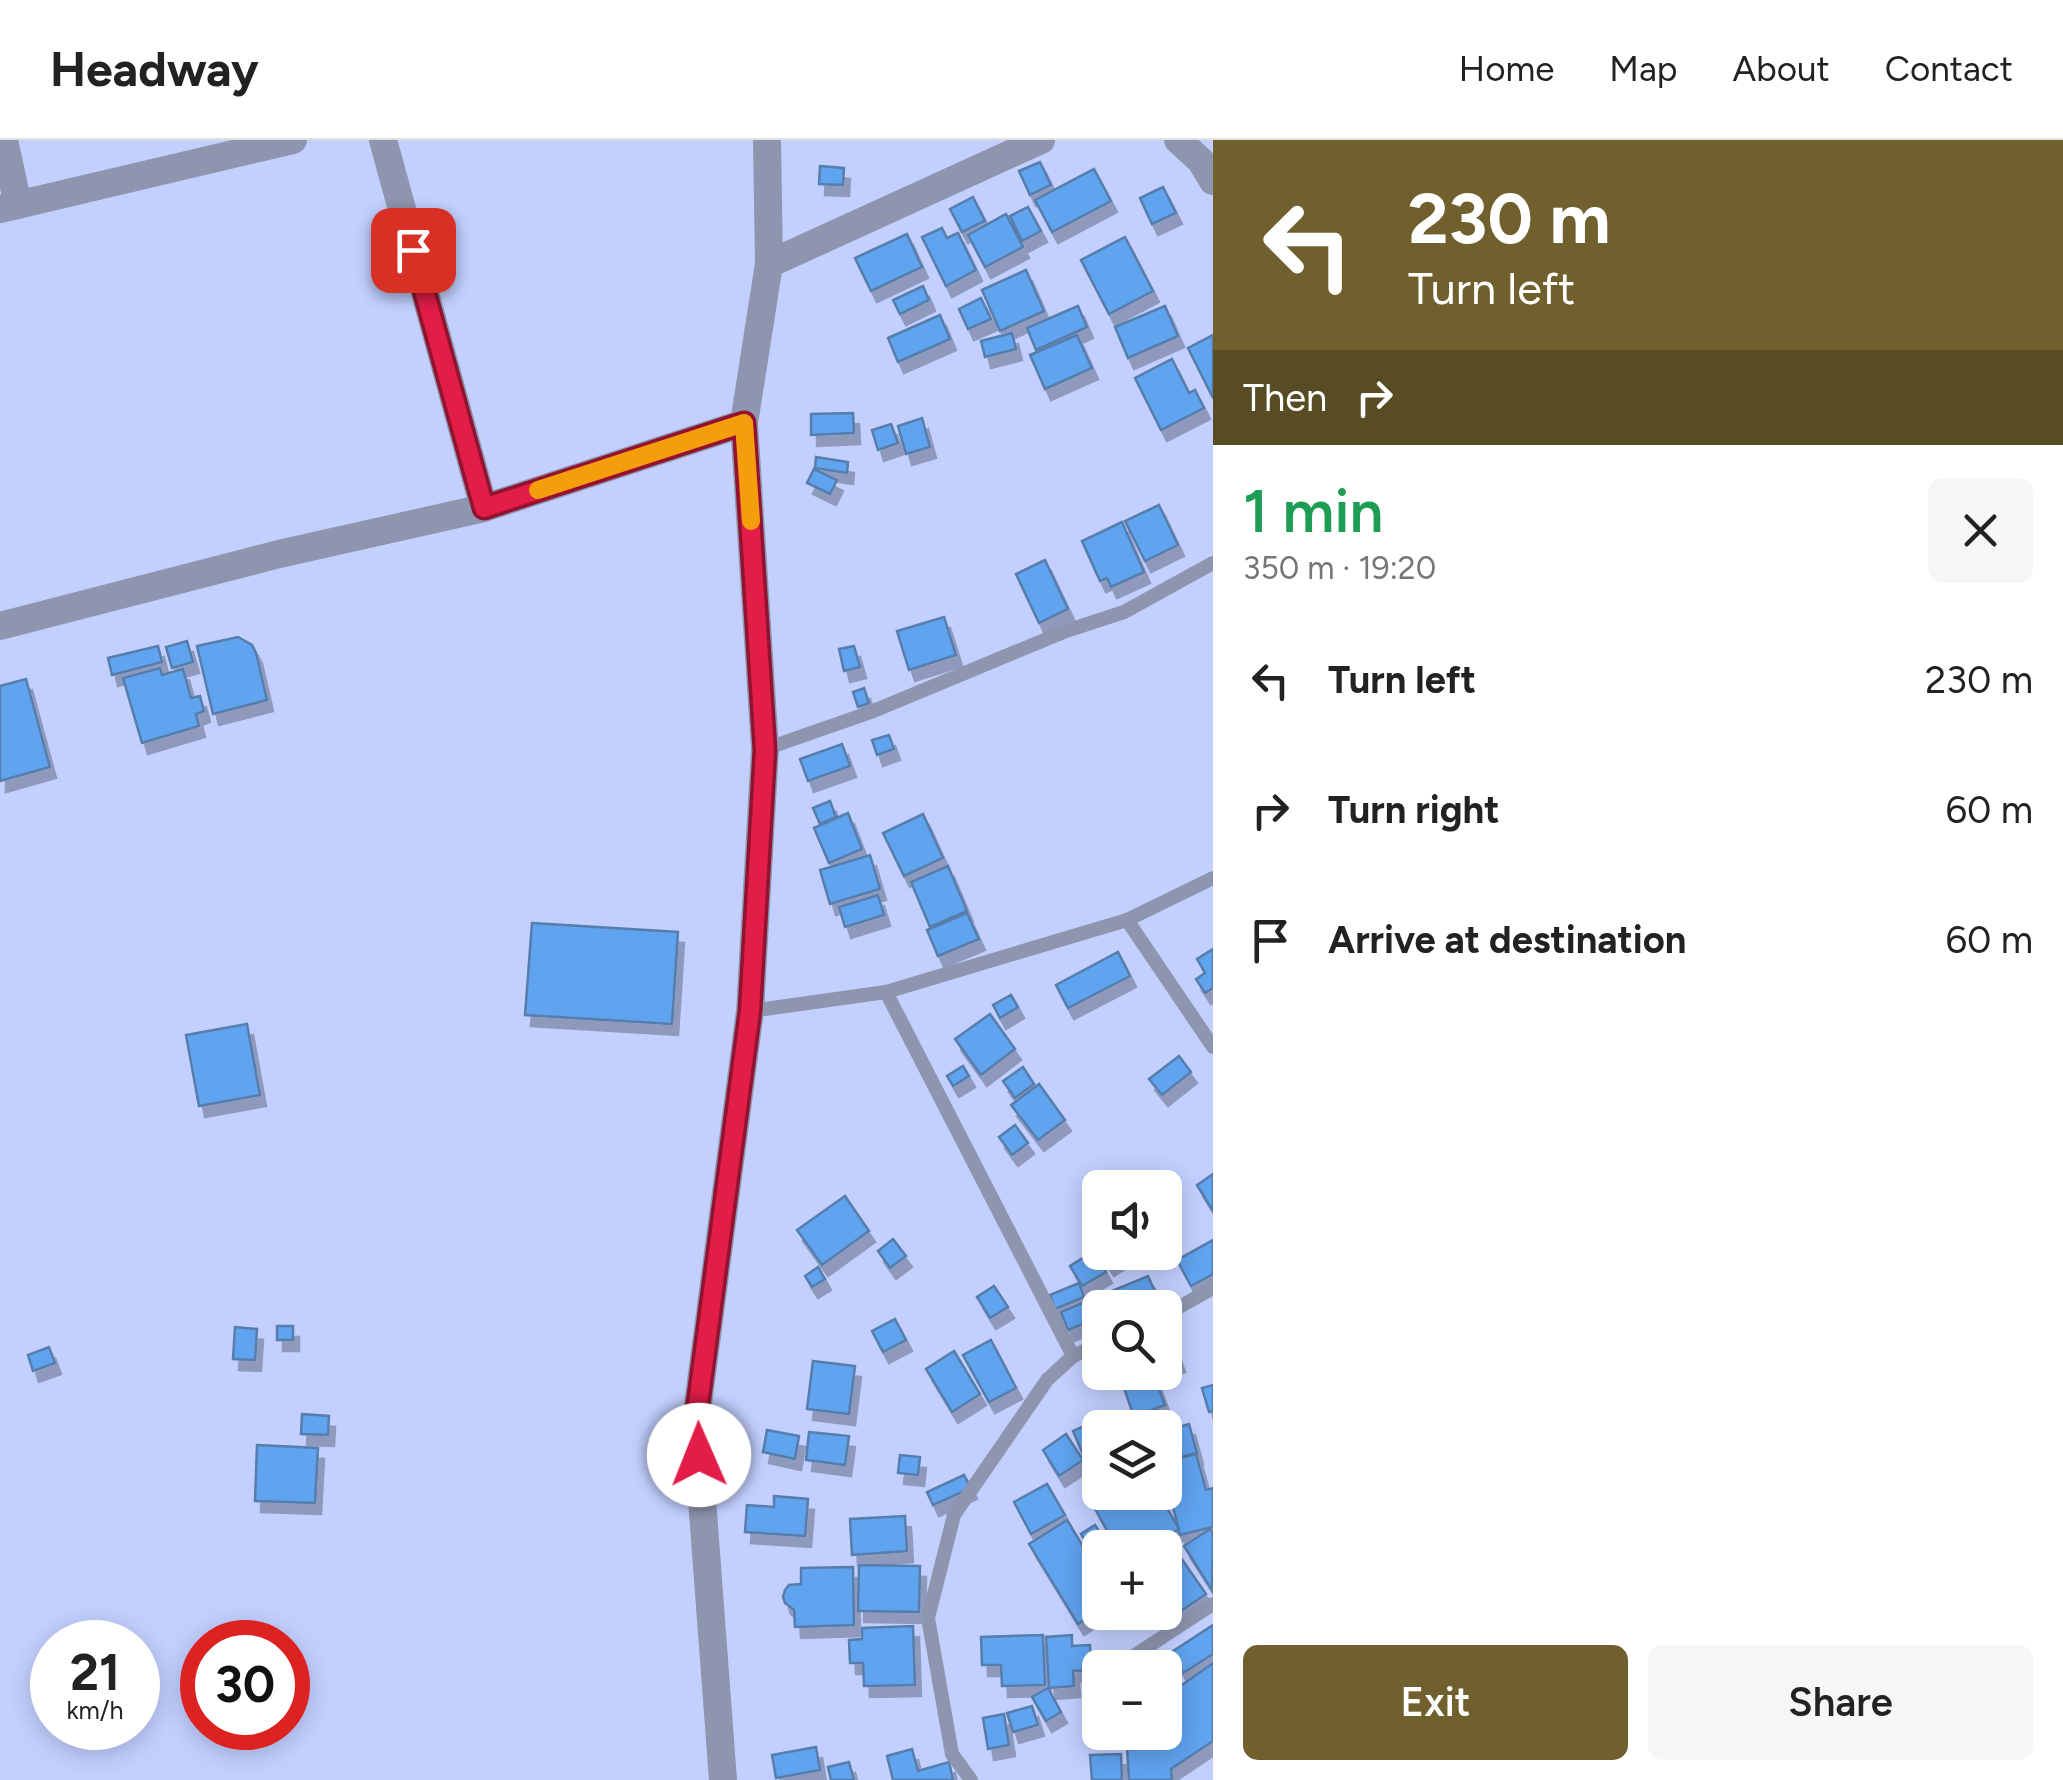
<!DOCTYPE html>
<meta charset="utf-8">
<style>
body{margin:0;font-family:Figtree,sans-serif;background:#f6f6f6;color:#222;height:100vh;display:flex;flex-direction:column;font-size:38px;white-space:nowrap}
*{box-sizing:border-box;margin:0}
p{font-size:32px;color:#767676}
.icon{flex:none;width:55px;height:55px;fill:none;stroke:currentColor;stroke-width:2;stroke-linecap:round;stroke-linejoin:round}
.map{position:relative;flex:1;overflow:hidden}
.drawer{display:flex;flex-direction:column;background:#fff;width:850px}
.drawer>*{flex:none}
.guide{background:#6f602d;color:#fff;overflow:hidden}
.buttons{position:absolute;left:1082px;top:1030px;display:grid;gap:20px}
.buttons a{display:grid;place-items:center;width:100px;height:100px;border-radius:15px;background:#fff;box-shadow:0 5px 25px #0003;font-size:50px}
.speed{position:absolute;left:30px;top:1480px;display:flex;gap:20px;font-size:50px;font-weight:700;text-align:center}
.speed>*{display:grid;place-content:center;width:130px;height:130px;border-radius:50%;background:#fff;box-shadow:0 5px 25px #0003;line-height:1}
.speed small{font-size:25px;font-weight:400}
.speed .limit{border:15px solid #d22;background:#fff;color:#111}
.pin{position:absolute;display:grid;place-items:center;width:85px;height:85px;color:#fff;margin:-42px;border-radius:20px;box-shadow:0 5px 15px #0006}
.me{position:absolute;width:110px;margin:-55px;rotate:359deg;stroke-linejoin:round;filter:drop-shadow(0 0 8px #0008)}
.turn{display:flex;align-items:center;gap:35px;height:210px;padding:0 30px;font-size:45px}
.turn .icon{width:130px;height:130px;stroke-width:2.5}
.turn b{display:block;font-size:70px;line-height:85px}
.then{display:flex;align-items:center;height:95px;padding:0 30px;background:#0003;gap:20px;font-size:38px}
.round{display:grid;place-items:center;flex:none;width:105px;height:105px;border-radius:15px;background:#f6f6f6}
.summary{display:flex;align-items:center;justify-content:space-between;height:170px;padding:0 30px}
h1{font-size:60px;font-weight:600;line-height:75px;color:#1e9e55}
.primary-button{display:flex;gap:20px;margin-top:auto;padding:20px 30px}
.primary-button a{flex:1;height:115px;border-radius:15px;background:#6f602d;color:#fff;font-size:40px;font-weight:600;line-height:115px;text-align:center}
.primary-button a+a{background:#f6f6f6;color:#222}
ul{padding:0;list-style:none}
li{display:flex;align-items:center;gap:30px;height:130px;padding:0 30px}
li div{flex:1}
li b{display:block;font-size:38px}
li em{font-style:normal}
header{display:flex;align-items:center;gap:60px;box-sizing:border-box;height:140px;padding:0 50px;background:#fff;border-bottom:2px solid #e0e0e0}
header strong{font-size:48px}
nav{display:flex;gap:55px;margin-inline-start:auto;font-size:35px}
main{display:flex;flex:1;min-height:0}
.map>svg:first-child{display:block}
</style>
<header>
<strong>Headway</strong>
<nav><a>Home</a><a>Map</a><a>About</a><a>Contact</a></nav>
</header>
<main>
<div class="map">
<svg width="1213" height="1640" viewBox="0 0 1213 1640">
<defs>
<filter id="shadow"><feDropShadow dx="6" dy="11" stdDeviation="0" flood-color="#0004"/></filter>
</defs>
<rect width="100%" height="100%" fill="#c3d0ff"/>
<g fill="#61a3ef" stroke="#567dab" stroke-width="2.5" filter="url(#shadow)">
<path d="M 1040,22 L 1051,45 L 1030,55 L 1019,31 Z"/>
<path d="M 820,26 L 844,28 L 843,45 L 819,44 Z"/>
<path d="M 1094,29 L 1111,61 L 1052,92 L 1035,60 Z"/>
<path d="M 1163,47 L 1176,73 L 1152,84 L 1140,58 Z"/>
<path d="M 973,57 L 985,81 L 962,92 L 950,69 Z"/>
<path d="M 1028,67 L 1041,91 L 1022,101 L 1010,76 Z"/>
<path d="M 1006,74 L 1023,107 L 985,127 L 968,95 Z"/>
<path d="M 942,88 L 947,98 L 958,93 L 976,130 L 946,146 L 922,97 Z"/>
<path d="M 907,94 L 922,127 L 871,151 L 855,118 Z"/>
<path d="M 1125,97 L 1153,151 L 1109,174 L 1081,120 Z"/>
<path d="M 1026,130 L 1044,171 L 1000,191 L 982,150 Z"/>
<path d="M 923,146 L 929,160 L 900,174 L 893,160 Z"/>
<path d="M 981,158 L 991,179 L 968,189 L 959,169 Z"/>
<path d="M 1078,166 L 1087,187 L 1036,210 L 1027,188 Z"/>
<path d="M 1165,166 L 1178,196 L 1128,218 L 1115,187 Z"/>
<path d="M 940,175 L 950,199 L 898,222 L 888,198 Z"/>
<path d="M 1012,193 L 1016,209 L 985,217 L 981,201 Z"/>
<path d="M 1077,195 L 1092,228 L 1045,249 L 1030,215 Z"/>
<path d="M 1213,195 L 1213,258 L 1188,208 Z"/>
<path d="M 1172,219 L 1189,253 L 1195,250 L 1204,268 L 1161,290 L 1135,238 Z"/>
<path d="M 853,273 L 854,293 L 811,295 L 811,274 Z"/>
<path d="M 922,278 L 930,307 L 906,314 L 898,286 Z"/>
<path d="M 891,284 L 898,303 L 878,310 L 872,290 Z"/>
<path d="M 816,317 L 848,322 L 847,333 L 815,328 Z"/>
<path d="M 814,329 L 837,340 L 830,354 L 807,343 Z"/>
<path d="M 1159,365 L 1178,405 L 1145,421 L 1125,381 Z"/>
<path d="M 1122,382 L 1144,432 L 1111,447 L 1107,438 L 1100,441 L 1082,401 Z"/>
<path d="M 1045,420 L 1068,469 L 1039,483 L 1016,434 Z"/>
<path d="M 944,477 L 956,515 L 909,530 L 897,491 Z"/>
<path d="M 238,497 L 252,505 L 256,513 L 267,560 L 213,574 L 197,506 Z"/>
<path d="M 187,501 L 193,522 L 172,528 L 166,507 Z"/>
<path d="M 158,506 L 162,522 L 112,535 L 108,518 Z"/>
<path d="M 854,506 L 860,527 L 844,531 L 839,509 Z"/>
<path d="M 160,528 L 162,535 L 183,529 L 191,558 L 200,556 L 204,571 L 196,574 L 199,586 L 142,603 L 123,538 Z"/>
<path d="M 26,539 L 50,627 L 0,641 L 0,546 Z"/>
<path d="M 864,548 L 869,563 L 858,567 L 853,552 Z"/>
<path d="M 889,595 L 894,609 L 877,615 L 872,600 Z"/>
<path d="M 842,604 L 850,626 L 808,641 L 800,619 Z"/>
<path d="M 830,661 L 836,677 L 820,684 L 813,668 Z"/>
<path d="M 848,673 L 862,709 L 829,723 L 814,688 Z"/>
<path d="M 923,674 L 943,718 L 904,736 L 883,693 Z"/>
<path d="M 870,715 L 880,749 L 830,764 L 820,730 Z"/>
<path d="M 948,726 L 967,771 L 930,787 L 911,742 Z"/>
<path d="M 878,755 L 884,775 L 845,787 L 839,767 Z"/>
<path d="M 967,773 L 979,799 L 938,816 L 927,790 Z"/>
<path d="M 532,783 L 678,792 L 672,884 L 525,875 Z"/>
<path d="M 1213,809 L 1213,848 L 1205,853 L 1196,839 L 1205,833 L 1197,819 Z"/>
<path d="M 1118,812 L 1130,836 L 1068,868 L 1056,845 Z"/>
<path d="M 1011,855 L 1018,867 L 1000,878 L 993,865 Z"/>
<path d="M 990,874 L 1015,909 L 981,935 L 955,899 Z"/>
<path d="M 247,884 L 260,955 L 199,966 L 186,895 Z"/>
<path d="M 1179,916 L 1191,932 L 1162,955 L 1149,939 Z"/>
<path d="M 963,926 L 969,936 L 953,946 L 947,936 Z"/>
<path d="M 1023,927 L 1034,944 L 1015,958 L 1003,941 Z"/>
<path d="M 1039,944 L 1065,980 L 1038,1000 L 1011,965 Z"/>
<path d="M 1015,985 L 1028,1003 L 1012,1015 L 999,997 Z"/>
<path d="M 1213,1034 L 1213,1071 L 1197,1045 Z"/>
<path d="M 845,1056 L 869,1091 L 822,1125 L 797,1090 Z"/>
<path d="M 893,1099 L 906,1116 L 890,1128 L 878,1111 Z"/>
<path d="M 1213,1100 L 1213,1134 L 1191,1146 L 1177,1120 Z"/>
<path d="M 1094,1111 L 1106,1132 L 1082,1146 L 1070,1126 Z"/>
<path d="M 1100,1112 L 1128,1112 L 1108,1125 Z"/>
<path d="M 818,1127 L 825,1139 L 812,1147 L 805,1136 Z"/>
<path d="M 1148,1136 L 1156,1154 L 1123,1168 L 1100,1168 L 1100,1177 L 1068,1190 L 1061,1172 Z"/>
<path d="M 1079,1143 L 1084,1157 L 1055,1169 L 1050,1155 Z"/>
<path d="M 994,1146 L 1008,1167 L 990,1178 L 977,1157 Z"/>
<path d="M 895,1179 L 906,1200 L 883,1212 L 872,1191 Z"/>
<rect x="277" y="1186" width="16" height="14"/>
<path d="M 235,1187 L 257,1189 L 255,1220 L 233,1219 Z"/>
<path d="M 1171,1199 L 1179,1221 L 1165,1226 L 1165,1201 Z"/>
<path d="M 991,1200 L 1016,1248 L 989,1262 L 963,1215 Z"/>
<path d="M 49,1207 L 55,1223 L 33,1231 L 28,1215 Z"/>
<path d="M 954,1211 L 980,1254 L 952,1272 L 926,1229 Z"/>
<path d="M 813,1221 L 855,1226 L 849,1274 L 807,1269 Z"/>
<path d="M 1117,1232 L 1151,1232 L 1121,1244 Z"/>
<path d="M 1154,1236 L 1165,1265 L 1134,1277 L 1124,1248 Z"/>
<path d="M 1213,1245 L 1213,1271 L 1209,1272 L 1202,1248 Z"/>
<path d="M 302,1274 L 329,1276 L 328,1295 L 301,1294 Z"/>
<path d="M 1103,1278 L 1107,1288 L 1100,1288 L 1100,1310 L 1084,1317 L 1073,1291 Z"/>
<path d="M 1189,1284 L 1197,1313 L 1165,1321 L 1165,1291 Z"/>
<path d="M 767,1290 L 799,1296 L 795,1319 L 763,1312 Z"/>
<path d="M 809,1292 L 849,1296 L 845,1325 L 806,1320 Z"/>
<path d="M 1066,1294 L 1083,1320 L 1059,1336 L 1043,1310 Z"/>
<path d="M 257,1305 L 318,1308 L 315,1363 L 255,1361 Z"/>
<path d="M 1196,1314 L 1206,1350 L 1213,1348 L 1213,1387 L 1180,1395 L 1165,1335 L 1165,1322 Z"/>
<path d="M 900,1315 L 920,1317 L 918,1335 L 898,1333 Z"/>
<path d="M 964,1335 L 971,1348 L 933,1365 L 927,1352 Z"/>
<path d="M 1047,1344 L 1065,1375 L 1031,1394 L 1014,1362 Z"/>
<path d="M 1124,1352 L 1158,1352 L 1179,1389 L 1146,1408 L 1117,1408 L 1095,1369 Z"/>
<path d="M 774,1356 L 808,1359 L 805,1396 L 745,1392 L 747,1365 L 774,1367 Z"/>
<path d="M 905,1376 L 907,1411 L 852,1415 L 850,1379 Z"/>
<path d="M 1067,1380 L 1093,1423 L 1086,1427 L 1092,1437 L 1100,1432 L 1100,1470 L 1078,1484 L 1029,1404 Z"/>
<path d="M 1095,1385 L 1110,1408 L 1100,1408 L 1100,1417 L 1096,1419 L 1081,1394 Z"/>
<path d="M 1210,1389 L 1213,1394 L 1212,1450 L 1184,1406 Z"/>
<path d="M 1181,1418 L 1206,1454 L 1165,1482 L 1159,1472 L 1165,1472 L 1165,1429 Z"/>
<path d="M 859,1425 L 920,1426 L 919,1472 L 858,1471 Z"/>
<path d="M 853,1427 L 854,1485 L 795,1487 L 794,1470 L 785,1463 L 783,1457 L 785,1450 L 789,1445 L 801,1444 L 801,1428 Z"/>
<path d="M 1213,1485 L 1213,1514 L 1183,1533 L 1170,1513 Z"/>
<path d="M 913,1486 L 915,1545 L 864,1546 L 863,1523 L 850,1523 L 849,1500 L 862,1499 L 862,1488 Z"/>
<path d="M 1043,1495 L 1045,1545 L 1002,1546 L 1001,1525 L 982,1525 L 981,1497 Z"/>
<path d="M 1072,1495 L 1072,1506 L 1090,1505 L 1091,1530 L 1073,1531 L 1074,1546 L 1049,1548 L 1046,1497 Z"/>
<path d="M 1160,1517 L 1176,1540 L 1165,1548 L 1165,1528 L 1144,1528 Z"/>
<path d="M 1213,1523 L 1213,1601 L 1171,1629 L 1172,1640 L 1129,1640 L 1126,1592 L 1165,1592 L 1165,1557 Z"/>
<path d="M 1048,1548 L 1061,1572 L 1046,1581 L 1032,1557 Z"/>
<path d="M 1032,1566 L 1038,1585 L 1013,1592 L 1007,1573 Z"/>
<path d="M 1004,1574 L 1009,1605 L 988,1609 L 983,1578 Z"/>
<path d="M 816,1607 L 820,1630 L 776,1638 L 772,1615 Z"/>
<path d="M 912,1609 L 918,1631 L 949,1622 L 953,1640 L 893,1640 L 887,1616 Z"/>
<path d="M 1121,1614 L 1122,1640 L 1092,1640 L 1090,1615 Z"/>
<path d="M 849,1622 L 854,1640 L 831,1640 L 828,1627 Z"/>
</g>
<g fill="none" stroke-linecap="round" stroke-linejoin="round">
<g stroke="#8e95ae" stroke-width="14">
<path d="M 765,609 L 871,572 L 1066,491 L 1124,472 L 1213,423"/>
<path d="M 1127,780 L 1213,907"/>
<path d="M 886,852 L 1073,1216"/>
<path d="M 750,871 L 886,852 L 1127,780 L 1213,738"/>
<path d="M 1165,1175 L 1213,1148"/>
<path d="M 1126,1521 L 1213,1464"/>
<path d="M 971,1640 L 952,1614 L 928,1478 L 954,1375 L 1047,1240 L 1073,1216 L 1100,1204"/>
</g>
<g stroke="#8e95ae" stroke-width="28">
<path d="M 1178,0 L 1201,21 L 1213,41"/>
<path d="M 769,124 L 1041,0"/>
<path d="M 723,1640 L 696,1279 L 750,871 L 765,609 L 744,283"/>
</g>
<g stroke="#8e95ae" stroke-width="28">
<path d="M 4,0 L 18,65"/>
<path d="M 383,0 L 484,368"/>
<path d="M 0,69 L 293,0"/>
<path d="M 0,486 L 279,414 L 484,368 L 744,283 L 769,124 L 767,0"/>
</g>
</g>
<g fill="none" stroke-linecap="round" stroke-linejoin="round">
<defs>
<path id="route" d="M 413,110 L 484,368 L 744,283 L 765,610 L 750,871 L 696,1279 L 699,1315"/>
</defs>
<use href="#route" stroke="#92132f" stroke-width="25"/>
<use href="#route" stroke="#e11d48" stroke-width="18"/>
<path stroke="#f59e0b" stroke-width="18" d="M 538,350 L 744,283 L 751,381"/>
</g>
</svg>
<div class="buttons">
<a><svg class="icon" aria-label="sound" viewBox="0 0 24 24"><path d="M4 9h4l5-4v14l-5-4H4zM17 9q2 3 0 6"/></svg></a>
<a><svg class="icon" aria-label="search" viewBox="0 0 24 24"><circle cx="10" cy="10" r="6"/><path d="M15 15l6 6"/></svg></a>
<a><svg class="icon" aria-label="layers" viewBox="0 0 24 24"><path d="M12 4l9 5-9 5-9-5zM3 14l9 5 9-5"/></svg></a>
<a>+</a>
<a>−</a>
</div>
<div class="speed"><div>21<small>km/h</small></div><div class="limit">30</div></div>
<div class="pin" style="left:413px;top:110px;background:#d93025"><svg class="icon" aria-label="arrive" viewBox="0 0 24 24"><path d="M6 21V4h12l-3 4 3 4H6"/></svg></div>
<svg class="me" style="left:699px;top:1315px" viewBox="-20 -20 40 40"><circle r="19" fill="#fff"/><path d="M0-13L10 11 0 6-10 11z" fill="#e11d48"/></svg>
</div>
<section class="drawer">
<div class="guide">
<div class="turn"><svg class="icon" aria-label="left" viewBox="0 0 24 24"><path d="M17 20v-9H6M10 6l-5 5 5 5"/></svg><div><b>230 m</b>Turn left</div></div>
<div class="then">Then<svg class="icon" aria-label="right" viewBox="0 0 24 24"><path d="M7 20v-9h11M14 6l5 5-5 5"/></svg></div>
</div>
<div class="summary"><div><h1>1 min</h1><p>350 m · 19:20</p></div><a class="round"><svg class="icon" aria-label="close" viewBox="0 0 24 24"><path d="M6 6l12 12M18 6L6 18"/></svg></a></div>
<ul>
<li><svg class="icon" aria-label="left" viewBox="0 0 24 24"><path d="M17 20v-9H6M10 6l-5 5 5 5"/></svg><div><b>Turn left</b></div><em>230 m</em></li>
<li><svg class="icon" aria-label="right" viewBox="0 0 24 24"><path d="M7 20v-9h11M14 6l5 5-5 5"/></svg><div><b>Turn right</b></div><em>60 m</em></li>
<li><svg class="icon" aria-label="arrive" viewBox="0 0 24 24"><path d="M6 21V4h12l-3 4 3 4H6"/></svg><div><b>Arrive at destination</b></div><em>60 m</em></li>
</ul>
<div class="primary-button"><a>Exit</a><a>Share</a></div>
</section>
</main>
